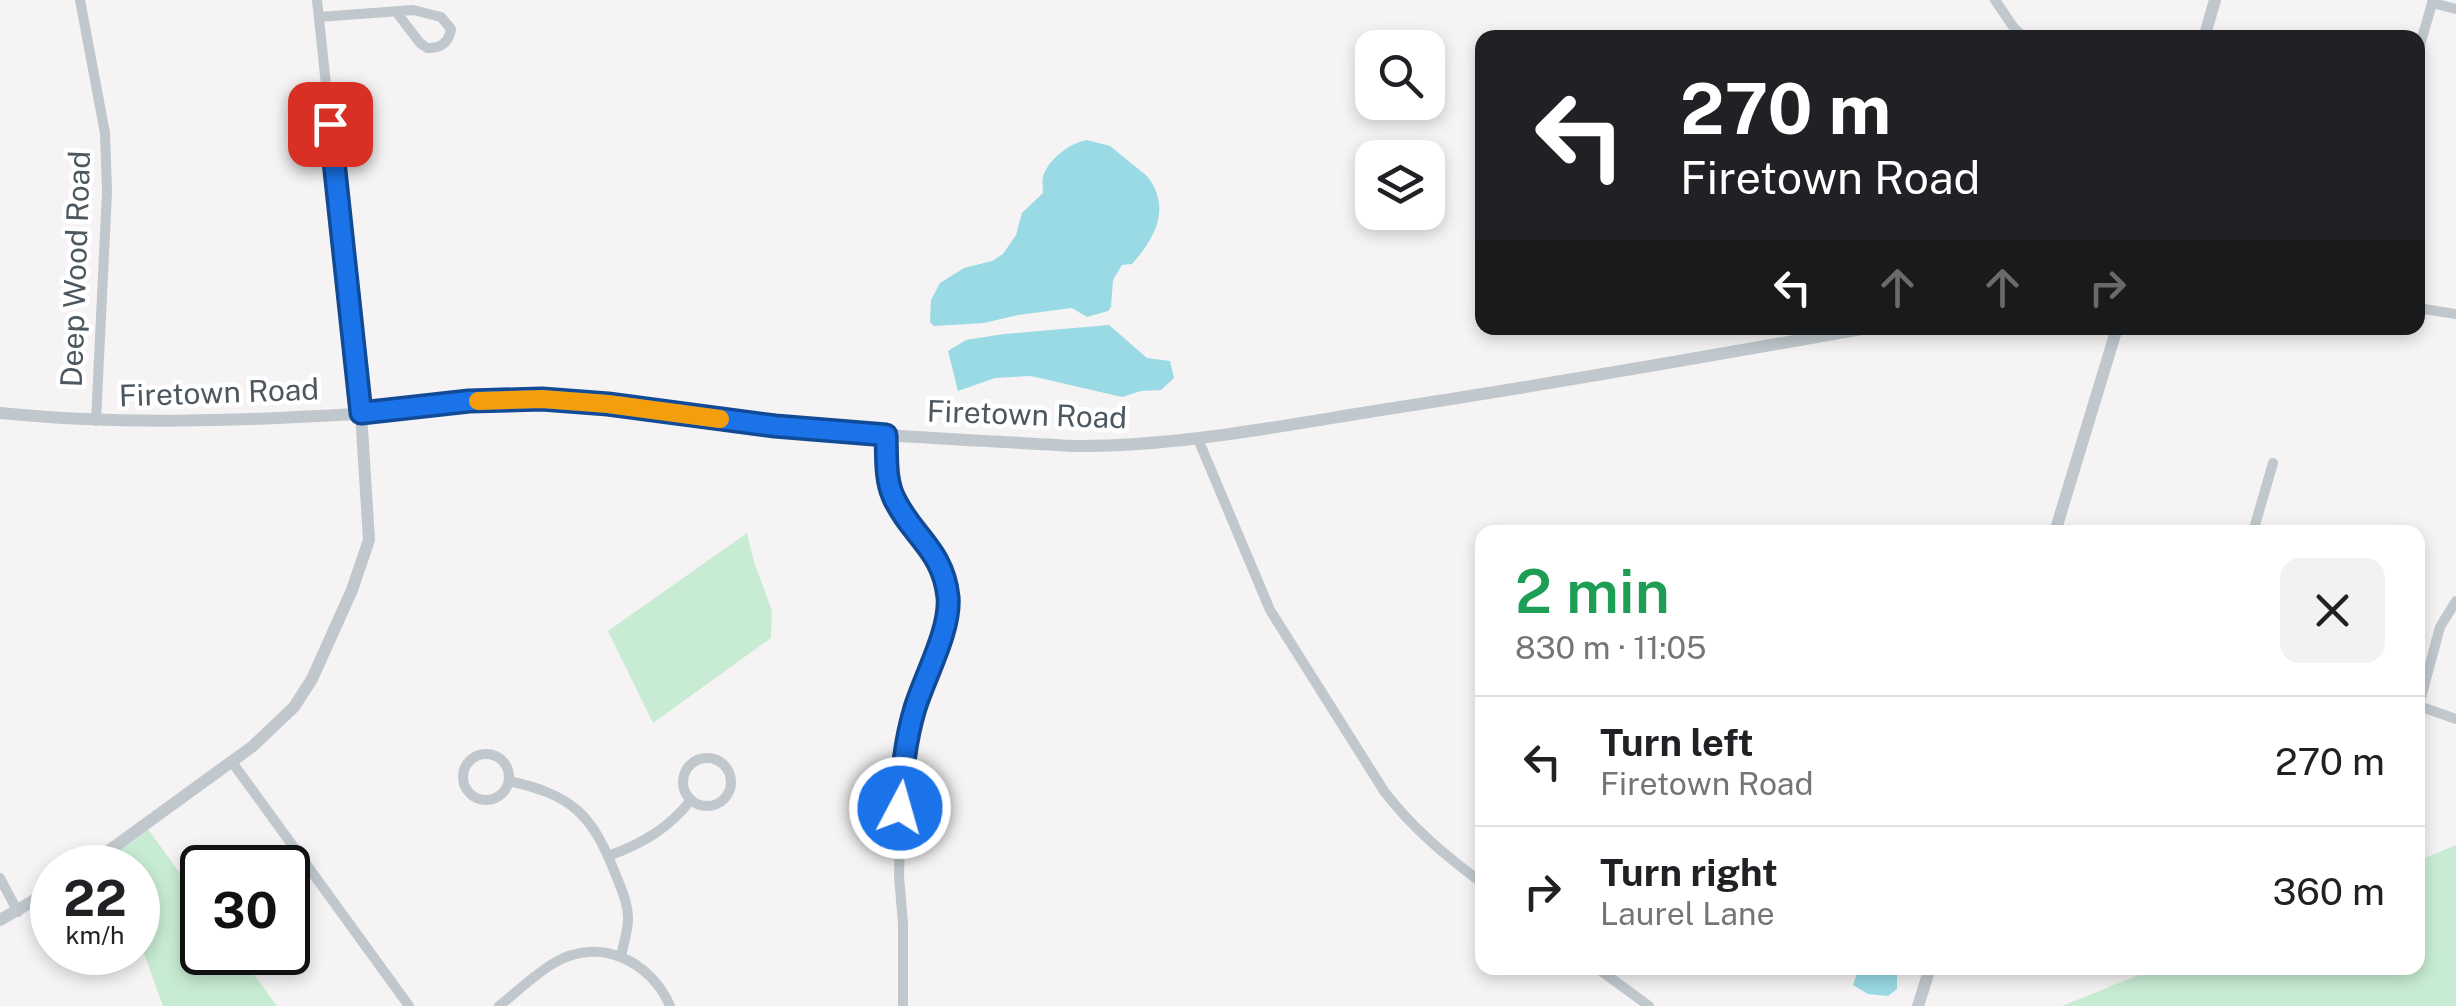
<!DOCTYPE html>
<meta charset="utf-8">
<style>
body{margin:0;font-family:"Public Sans",sans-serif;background:#f2f2f2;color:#202124;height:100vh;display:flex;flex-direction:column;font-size:38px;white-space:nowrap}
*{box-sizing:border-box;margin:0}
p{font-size:32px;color:#757577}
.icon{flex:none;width:55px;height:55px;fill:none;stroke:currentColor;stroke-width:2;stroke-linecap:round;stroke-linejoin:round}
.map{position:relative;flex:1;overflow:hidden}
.sheet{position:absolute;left:1475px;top:525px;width:950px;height:450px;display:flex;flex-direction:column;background:#fff;border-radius:20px;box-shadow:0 5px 15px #0003}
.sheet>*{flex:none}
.banner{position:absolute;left:1475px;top:30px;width:950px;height:305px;border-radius:20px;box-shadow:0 5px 15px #0003;background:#202124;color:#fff;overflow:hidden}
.fabs{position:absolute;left:1355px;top:30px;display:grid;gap:20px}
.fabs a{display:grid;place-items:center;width:90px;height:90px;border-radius:20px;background:#fff;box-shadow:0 5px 15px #0003;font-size:50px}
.speed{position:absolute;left:30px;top:845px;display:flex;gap:20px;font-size:50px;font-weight:700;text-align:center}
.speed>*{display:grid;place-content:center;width:130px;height:130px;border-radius:50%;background:#fff;box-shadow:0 5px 15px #0003;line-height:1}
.speed small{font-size:25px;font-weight:400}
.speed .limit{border:5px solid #111;border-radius:15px;background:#fff;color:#111}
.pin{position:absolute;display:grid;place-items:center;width:85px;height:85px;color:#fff;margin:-42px;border-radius:20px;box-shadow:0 5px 15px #0006}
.me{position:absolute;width:110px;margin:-55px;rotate:6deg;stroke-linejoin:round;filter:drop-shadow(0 0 8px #0008)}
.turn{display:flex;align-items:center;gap:35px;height:210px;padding:0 40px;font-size:45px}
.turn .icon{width:130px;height:130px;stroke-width:2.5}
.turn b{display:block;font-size:70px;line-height:85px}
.lanes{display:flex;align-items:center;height:95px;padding:0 40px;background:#0003;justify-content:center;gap:50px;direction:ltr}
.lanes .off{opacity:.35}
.round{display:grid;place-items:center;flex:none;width:105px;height:105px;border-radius:20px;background:#f2f2f2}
.headline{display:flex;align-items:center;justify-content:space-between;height:170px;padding:0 40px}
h1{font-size:60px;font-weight:600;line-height:75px;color:#1e9e55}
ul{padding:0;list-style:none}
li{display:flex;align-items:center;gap:30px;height:130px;padding:0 40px;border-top:2px solid #e0e0e0}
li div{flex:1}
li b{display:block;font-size:38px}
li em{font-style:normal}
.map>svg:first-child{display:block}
</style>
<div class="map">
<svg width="2456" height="1006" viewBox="0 0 2456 1006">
<rect width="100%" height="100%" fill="#f5f3f3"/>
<g fill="#c8ecd3">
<path d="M 747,533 L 754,562 L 772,611 L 771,638 L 653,723 L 608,631 Z"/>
<path d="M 148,829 L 202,904 L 202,952 L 238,953 L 277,1006 L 163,1006 L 138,937 L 138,868 L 108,867 L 104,859 Z"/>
<path d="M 2456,845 L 2456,1006 L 2062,1006 L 2156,968 L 2418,968 L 2418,861 Z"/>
</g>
<g fill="#99dae4">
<path d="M 1087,140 L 1110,146 L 1147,176 C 1172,208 1155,238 1132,264 L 1122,265 L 1113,280 L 1111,307 L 1108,311 L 1087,317 L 1072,308 L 1018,315 L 984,323 L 934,326 L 930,322 L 931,300 L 940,283 L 964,268 L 992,261 L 1003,254 L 1016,235 L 1022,213 L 1043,193 C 1043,188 1042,182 1043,177 C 1048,159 1070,143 1087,140 Z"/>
<path d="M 1109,325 L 1147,358 L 1170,361 L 1174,378 L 1161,390 L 1141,391 L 1122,397 L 1031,376 L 995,378 L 958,391 L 948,351 L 966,340 L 1004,334 Z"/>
<path d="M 1859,968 L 1893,968 L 1897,972 L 1897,989 L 1888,996 L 1868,994 L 1853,985 Z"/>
</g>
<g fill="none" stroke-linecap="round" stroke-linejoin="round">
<g stroke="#c0c8cd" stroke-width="10">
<path d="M 80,0 L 105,133 L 107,192 L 96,421"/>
<path d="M 317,0 L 361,413"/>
<path d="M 1995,0 L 2014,28 L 2025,38"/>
<path d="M 2432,3 L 2456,9"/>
<path d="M 319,17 L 413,10 L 441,17 L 451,29 C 449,43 440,49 427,48 L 420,43 L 397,13"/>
<path d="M 2418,52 L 2433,0"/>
<path d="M 2418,308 L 2456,314"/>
<path d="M 886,435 L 887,470 L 893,495 L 908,521 L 936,557 L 945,584 L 948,613 L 913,714 L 902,773 L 899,876 L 903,924 L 903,1006"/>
<path d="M 1198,439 L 1270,610 L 1384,791 C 1412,828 1446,856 1482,883"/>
<path d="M 2253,532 L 2273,463"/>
<path d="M 2419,706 L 2456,719"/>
<path d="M 2418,709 L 2440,627 L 2456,601"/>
<circle cx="486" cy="777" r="23"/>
<circle cx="707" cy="782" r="24"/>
<path d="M 232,762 L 409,1006"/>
<path d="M 509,781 C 572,795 592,814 615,873 C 621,888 628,903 628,919 C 628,931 623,945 621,957"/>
<path d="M 608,856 C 642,844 669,828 691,800"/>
<path d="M 0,878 L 18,912"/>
<path d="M 1597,968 L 1649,1006"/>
<path d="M 499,1006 C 517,992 535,974 554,963 C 599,936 651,961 670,1006"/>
</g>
<g stroke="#c0c8cd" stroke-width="12">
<path d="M 2204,38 L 2215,0"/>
<path d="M 0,413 C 118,425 237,421 356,414 C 419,410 481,396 545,399 C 623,402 700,419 778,427 C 876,436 975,440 1073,446 C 1177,447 1279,426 1381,410 C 1544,385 1705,357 1867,328"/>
<path d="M 2055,532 L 2117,328"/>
<path d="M 85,868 L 253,746 L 294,707 L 312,679 L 352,590 L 369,540 L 361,413"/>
<path d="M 0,920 L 52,890"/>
<path d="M 1918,1006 L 1930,968"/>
</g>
</g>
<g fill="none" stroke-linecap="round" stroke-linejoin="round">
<defs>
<path id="route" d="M 330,124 L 361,413 L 469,401 L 542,399 L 608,404 L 775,426 L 886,435 C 887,456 885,477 893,496 C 911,536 943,549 948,597 C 951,629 925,676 915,708 C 905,741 902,774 900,808"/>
</defs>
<use href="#route" stroke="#114b97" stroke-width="25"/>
<use href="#route" stroke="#1a73e8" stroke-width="18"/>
<path stroke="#f59e0b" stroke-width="18" d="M 478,401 L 542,399 L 608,404 L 720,419"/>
</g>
<g text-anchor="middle" stroke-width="9" stroke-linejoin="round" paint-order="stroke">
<g font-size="30" fill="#4c575f" stroke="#fff">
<text transform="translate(76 269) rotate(-88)" y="10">Deep Wood Road</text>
<text transform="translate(219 393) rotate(-2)" y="10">Firetown Road</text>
<text transform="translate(1027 415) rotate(2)" y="10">Firetown Road</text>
</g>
</g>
</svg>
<div class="fabs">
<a><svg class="icon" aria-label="search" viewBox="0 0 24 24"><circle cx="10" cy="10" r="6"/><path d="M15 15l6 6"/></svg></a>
<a><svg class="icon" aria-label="layers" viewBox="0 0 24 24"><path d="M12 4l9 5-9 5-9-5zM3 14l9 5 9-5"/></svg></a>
</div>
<div class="speed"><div>22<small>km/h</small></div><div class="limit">30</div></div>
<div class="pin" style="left:330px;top:124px;background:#d93025"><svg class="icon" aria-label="arrive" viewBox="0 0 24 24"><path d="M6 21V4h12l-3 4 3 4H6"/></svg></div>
<svg class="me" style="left:900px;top:808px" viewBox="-20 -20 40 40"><circle r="17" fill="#1a73e8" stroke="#fff" stroke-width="3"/><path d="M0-11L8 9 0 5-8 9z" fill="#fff"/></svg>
<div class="banner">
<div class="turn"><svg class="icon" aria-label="left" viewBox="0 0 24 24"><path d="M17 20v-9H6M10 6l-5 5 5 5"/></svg><div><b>270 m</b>Firetown Road</div></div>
<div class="lanes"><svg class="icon" aria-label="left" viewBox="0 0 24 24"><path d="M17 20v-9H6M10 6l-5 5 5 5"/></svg><svg class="icon off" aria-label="ahead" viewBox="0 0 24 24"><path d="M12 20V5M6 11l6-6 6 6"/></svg><svg class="icon off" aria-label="ahead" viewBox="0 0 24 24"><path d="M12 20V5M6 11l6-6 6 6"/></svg><svg class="icon off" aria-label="right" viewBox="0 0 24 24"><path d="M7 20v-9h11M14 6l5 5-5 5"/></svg></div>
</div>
<section class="sheet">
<div class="headline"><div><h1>2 min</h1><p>830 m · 11:05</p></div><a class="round"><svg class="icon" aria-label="close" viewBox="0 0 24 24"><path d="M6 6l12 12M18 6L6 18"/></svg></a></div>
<ul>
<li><svg class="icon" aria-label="left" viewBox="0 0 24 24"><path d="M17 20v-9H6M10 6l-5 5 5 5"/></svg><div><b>Turn left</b><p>Firetown Road</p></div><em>270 m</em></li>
<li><svg class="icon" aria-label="right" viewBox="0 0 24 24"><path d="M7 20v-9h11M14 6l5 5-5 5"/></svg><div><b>Turn right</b><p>Laurel Lane</p></div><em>360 m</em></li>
</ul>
</section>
</div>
